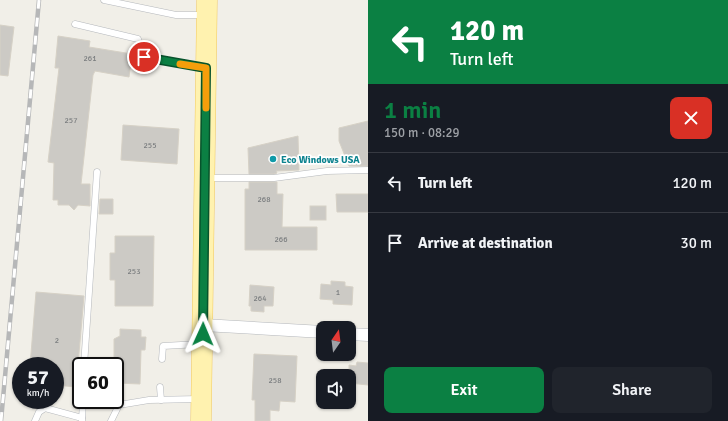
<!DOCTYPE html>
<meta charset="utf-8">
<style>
body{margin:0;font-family:Signika,sans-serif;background:#20242c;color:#f1f3f6;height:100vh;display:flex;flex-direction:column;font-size:15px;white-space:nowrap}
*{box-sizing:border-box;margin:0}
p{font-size:13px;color:#9ea1a6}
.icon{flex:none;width:22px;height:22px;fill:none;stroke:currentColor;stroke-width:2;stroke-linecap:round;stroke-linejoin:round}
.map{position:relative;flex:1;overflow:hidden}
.drawer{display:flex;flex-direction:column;background:#171b24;width:360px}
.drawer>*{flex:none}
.top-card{background:#0b8043;color:#fff;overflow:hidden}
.needle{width:26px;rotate:14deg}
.buttons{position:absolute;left:316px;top:321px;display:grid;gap:8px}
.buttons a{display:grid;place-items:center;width:40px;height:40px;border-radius:8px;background:#171b24;box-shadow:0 1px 3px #0004;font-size:20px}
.speed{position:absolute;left:12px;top:357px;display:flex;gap:8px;font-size:20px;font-weight:700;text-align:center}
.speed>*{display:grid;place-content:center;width:52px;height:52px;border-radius:50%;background:#171b24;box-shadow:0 1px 3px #0004;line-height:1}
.speed small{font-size:10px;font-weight:400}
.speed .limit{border:2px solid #111;border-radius:6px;background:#fff;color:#111}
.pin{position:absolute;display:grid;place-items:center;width:34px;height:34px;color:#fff;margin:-17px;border:2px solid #fff;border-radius:50%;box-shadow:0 1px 4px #0007}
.me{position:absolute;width:44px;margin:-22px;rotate:1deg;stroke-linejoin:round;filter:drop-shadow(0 0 3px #0008)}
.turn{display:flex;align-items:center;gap:14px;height:84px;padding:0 16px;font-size:18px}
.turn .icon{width:52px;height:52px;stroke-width:2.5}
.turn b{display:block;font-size:28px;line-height:34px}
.round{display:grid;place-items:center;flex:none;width:42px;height:42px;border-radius:8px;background:#20242c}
.headline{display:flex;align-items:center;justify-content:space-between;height:68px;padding:0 16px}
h1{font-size:24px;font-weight:600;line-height:30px;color:#0b8043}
.primary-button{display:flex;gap:8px;margin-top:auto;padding:8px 16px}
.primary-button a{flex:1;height:46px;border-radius:8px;background:#0b8043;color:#fff;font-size:16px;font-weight:600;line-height:46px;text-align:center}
.primary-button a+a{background:#20242c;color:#f1f3f6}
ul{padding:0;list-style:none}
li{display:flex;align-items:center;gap:12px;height:60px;padding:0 16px;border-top:1px solid #363941}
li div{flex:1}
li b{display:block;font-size:15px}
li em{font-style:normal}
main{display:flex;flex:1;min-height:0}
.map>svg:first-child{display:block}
</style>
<main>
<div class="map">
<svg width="368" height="421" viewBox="0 0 368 421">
<rect width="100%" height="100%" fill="#f1efe8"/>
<g fill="#cccac5" stroke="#d6d1c6">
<path d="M 0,25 L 14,27 L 8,76 L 0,75 Z"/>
<path d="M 58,36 L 90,41 L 89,47 L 132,54 L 129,77 L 95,71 L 93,75 L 81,184 L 90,184 L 90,206 L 78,205 L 74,210 L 69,205 L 58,205 L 58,200 L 53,200 L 54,163 L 48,162 L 59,68 L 55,68 Z"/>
<path d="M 368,121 L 368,166 L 349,166 L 339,141 L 339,128 Z"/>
<path d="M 123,125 L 179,129 L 177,164 L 121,160 Z"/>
<path d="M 298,136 L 299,170 L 276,171 L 277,173 L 274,174 L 249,174 L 248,148 Z"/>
<path d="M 249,182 L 277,182 L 277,194 L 283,194 L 282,227 L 317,227 L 317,250 L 245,250 L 245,189 L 249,189 Z"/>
<path d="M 336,194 L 368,194 L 368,212 L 337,212 Z"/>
<path d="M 100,199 L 113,199 L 113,214 L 99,214 Z"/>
<rect x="310" y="206" width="16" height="14"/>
<path d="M 115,236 L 154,236 L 153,306 L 115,306 L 115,280 L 110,280 L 110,253 L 115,253 Z"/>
<path d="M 331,281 L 345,282 L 345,286 L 353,287 L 352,305 L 333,304 L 333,300 L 320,299 L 321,284 L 331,285 Z"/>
<path d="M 250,285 L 274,287 L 273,306 L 264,306 L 264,312 L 251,311 L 251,306 L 249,306 Z"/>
<path d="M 36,292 L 84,296 L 76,387 L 55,385 L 55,366 L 30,366 Z"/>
<path d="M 120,329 L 141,330 L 141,337 L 146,337 L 145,350 L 141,350 L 140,384 L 116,383 L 117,360 L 114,360 L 114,339 L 120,336 Z"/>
<path d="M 254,354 L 297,356 L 295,402 L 280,401 L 279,411 L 270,410 L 270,421 L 255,421 L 255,400 L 252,400 Z"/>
<path d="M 357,362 L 368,363 L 368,385 L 349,383 L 349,365 L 356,366 Z"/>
</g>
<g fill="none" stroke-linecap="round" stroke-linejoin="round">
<defs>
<g id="lane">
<path d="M 104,0 L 176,15 L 205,15"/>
<path d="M 75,24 L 138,39 L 144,57 L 204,68"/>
<path d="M 206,178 L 274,178 L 327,171 L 368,170"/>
<path d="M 162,359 L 163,346 L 199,344"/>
<path d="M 84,366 L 97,172"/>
<path d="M 160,387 L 161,400"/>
<path d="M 35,421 L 39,412 L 45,408 L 82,418"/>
<path d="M 82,421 L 83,400"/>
<path d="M 111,421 L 119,405 L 149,400 L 199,399"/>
</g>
<g id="street">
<path d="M 203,325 L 323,332"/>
<path d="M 349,334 L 368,335"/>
</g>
<path id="primary" d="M 201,421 L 207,0"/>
</defs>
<use href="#lane" stroke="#b5b8bc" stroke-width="7"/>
<use href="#street" stroke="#b5b8bc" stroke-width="13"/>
<use href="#primary" stroke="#f2c960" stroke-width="21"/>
<use href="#lane" stroke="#fff" stroke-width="6"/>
<use href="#street" stroke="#fff" stroke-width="12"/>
<use href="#primary" stroke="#fff2af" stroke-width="20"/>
<defs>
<path id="rail" d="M 1,421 L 39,0"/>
</defs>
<use href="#rail" stroke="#b6b7b8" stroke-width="4.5"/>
<use href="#rail" stroke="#fff" stroke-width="3" stroke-dasharray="9" stroke-linecap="butt"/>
</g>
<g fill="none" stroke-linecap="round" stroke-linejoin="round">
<defs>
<path id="route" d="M 144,57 L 206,68 L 203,334"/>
</defs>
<use href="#route" stroke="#07532c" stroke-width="10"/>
<use href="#route" stroke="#0b8043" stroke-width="7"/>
<path stroke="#f59e0b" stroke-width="7" d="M 180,64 L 206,68 L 206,108"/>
</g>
<circle fill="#0f9aa8" stroke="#fff" stroke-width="1.5" cx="273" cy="159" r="4"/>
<g text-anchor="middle" stroke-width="3.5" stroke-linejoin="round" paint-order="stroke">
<g font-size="8" fill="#7a7d7f">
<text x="90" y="61">261</text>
<text x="71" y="123">257</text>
<text x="150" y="148">255</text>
<text x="264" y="202">268</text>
<text x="281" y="242">266</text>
<text x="134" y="274">253</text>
<text x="338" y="295">1</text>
<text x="260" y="301">264</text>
<text x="57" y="343">2</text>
<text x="275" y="383">258</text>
</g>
<g font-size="10" font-weight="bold" fill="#0d838f" stroke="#fff" text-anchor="start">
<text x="281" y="163">Eco Windows USA</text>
</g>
</g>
</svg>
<div class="buttons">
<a><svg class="needle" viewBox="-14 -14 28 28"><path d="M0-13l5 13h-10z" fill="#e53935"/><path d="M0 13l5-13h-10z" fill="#9ea1a6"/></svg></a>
<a><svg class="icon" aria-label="sound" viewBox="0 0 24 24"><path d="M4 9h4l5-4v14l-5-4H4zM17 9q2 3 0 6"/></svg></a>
</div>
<div class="speed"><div>57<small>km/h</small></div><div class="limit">60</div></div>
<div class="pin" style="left:144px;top:57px;background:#d93025"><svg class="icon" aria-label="arrive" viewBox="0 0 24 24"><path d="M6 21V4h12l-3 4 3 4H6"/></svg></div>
<svg class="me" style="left:203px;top:334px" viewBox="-20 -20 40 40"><path d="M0-17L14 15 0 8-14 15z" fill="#0b8043" stroke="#fff" stroke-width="4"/></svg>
</div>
<section class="drawer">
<div class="top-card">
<div class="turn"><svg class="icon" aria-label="left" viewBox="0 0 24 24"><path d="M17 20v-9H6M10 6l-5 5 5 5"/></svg><div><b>120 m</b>Turn left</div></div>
</div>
<div class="headline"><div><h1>1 min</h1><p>150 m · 08:29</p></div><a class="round" style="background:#d93025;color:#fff"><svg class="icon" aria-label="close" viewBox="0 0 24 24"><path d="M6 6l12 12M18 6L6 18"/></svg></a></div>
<ul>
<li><svg class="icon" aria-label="left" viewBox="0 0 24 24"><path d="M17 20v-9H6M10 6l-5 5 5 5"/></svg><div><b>Turn left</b></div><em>120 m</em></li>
<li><svg class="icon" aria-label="arrive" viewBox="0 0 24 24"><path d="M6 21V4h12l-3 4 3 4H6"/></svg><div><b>Arrive at destination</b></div><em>30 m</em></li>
</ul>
<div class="primary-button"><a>Exit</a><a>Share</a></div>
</section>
</main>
